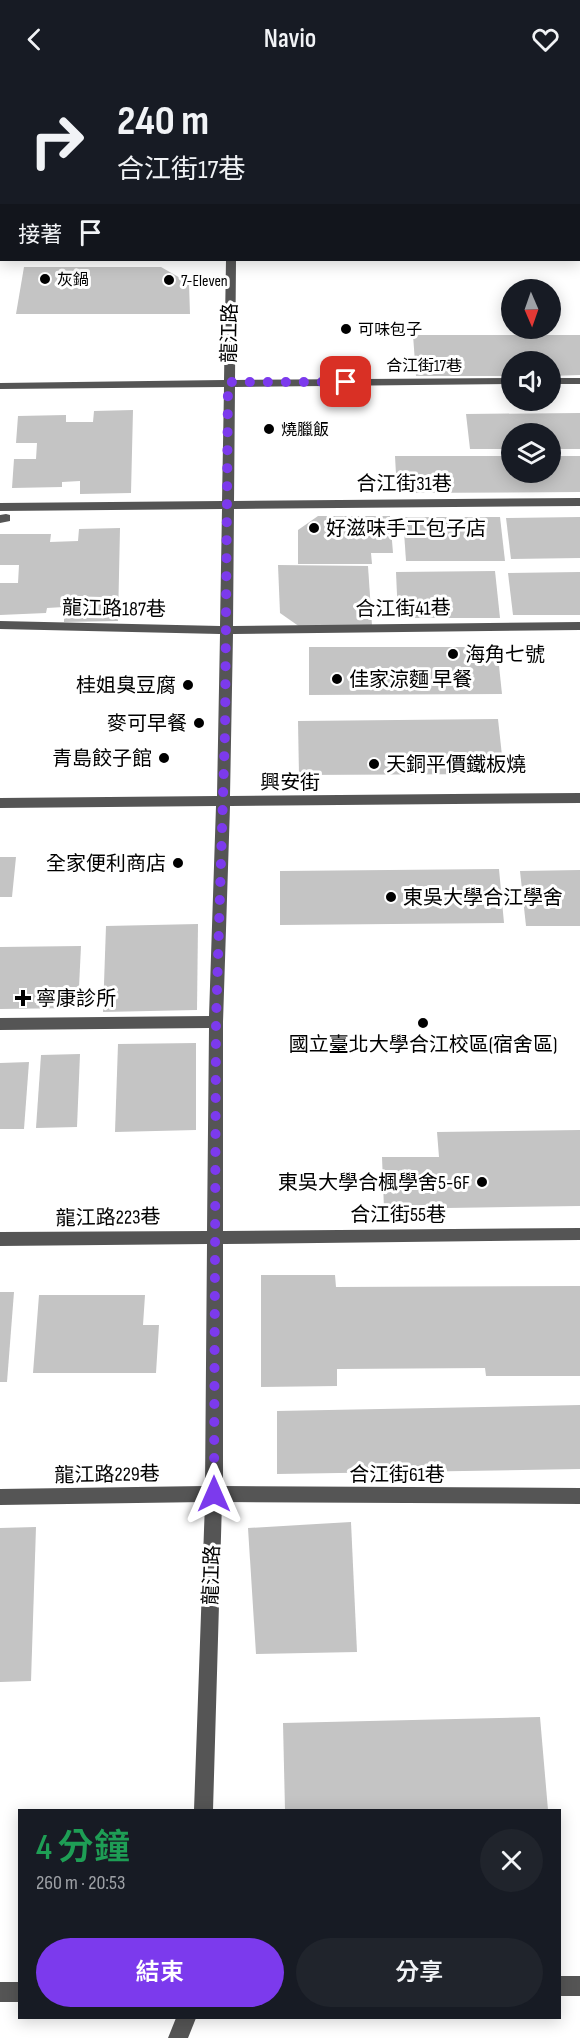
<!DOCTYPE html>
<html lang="zh-TW">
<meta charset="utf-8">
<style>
body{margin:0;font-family:"Sofia Sans Condensed","Noto Sans TC",sans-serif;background:#20242c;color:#f1f3f6;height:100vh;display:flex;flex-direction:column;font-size:22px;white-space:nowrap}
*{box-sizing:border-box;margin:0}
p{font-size:20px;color:#9ea1a6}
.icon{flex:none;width:33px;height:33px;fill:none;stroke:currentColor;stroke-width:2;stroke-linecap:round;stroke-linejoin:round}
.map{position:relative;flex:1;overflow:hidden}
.side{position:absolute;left:18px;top:1731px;width:543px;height:210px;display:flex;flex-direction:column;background:#171b24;border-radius:0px;box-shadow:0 3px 15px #0003}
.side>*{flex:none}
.hud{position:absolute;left:0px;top:0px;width:580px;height:183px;box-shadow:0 3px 15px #0003;background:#171b24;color:#f1f3f6;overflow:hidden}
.needle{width:39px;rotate:178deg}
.fabs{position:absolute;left:501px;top:201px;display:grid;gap:12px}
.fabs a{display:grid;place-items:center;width:60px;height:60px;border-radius:50%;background:#171b24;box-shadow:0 3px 15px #0003;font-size:30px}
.pin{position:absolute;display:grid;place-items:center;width:51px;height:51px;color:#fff;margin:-26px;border-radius:12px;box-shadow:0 3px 9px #0006}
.me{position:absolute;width:66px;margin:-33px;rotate:0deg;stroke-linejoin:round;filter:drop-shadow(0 0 4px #0008)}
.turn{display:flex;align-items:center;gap:21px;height:126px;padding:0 18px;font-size:27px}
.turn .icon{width:78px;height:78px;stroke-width:2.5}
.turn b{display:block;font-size:42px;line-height:51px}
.then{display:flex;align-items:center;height:57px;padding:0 18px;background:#0003;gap:12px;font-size:22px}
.round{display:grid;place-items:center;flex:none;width:63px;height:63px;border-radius:32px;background:#20242c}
.headline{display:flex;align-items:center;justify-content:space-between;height:102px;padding:0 18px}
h1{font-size:36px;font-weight:600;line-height:45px;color:#1e9e55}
.cta{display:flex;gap:12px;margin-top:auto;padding:12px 18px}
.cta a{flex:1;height:69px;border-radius:36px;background:#7c3aed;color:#fff;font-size:24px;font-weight:600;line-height:69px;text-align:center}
.cta a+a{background:#20242c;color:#f1f3f6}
header{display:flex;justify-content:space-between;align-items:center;height:78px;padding:0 18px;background:#171b24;font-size:27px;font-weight:600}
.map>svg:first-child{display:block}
</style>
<header><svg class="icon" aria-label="back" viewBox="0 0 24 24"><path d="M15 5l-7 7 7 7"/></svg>Navio<svg class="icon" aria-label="heart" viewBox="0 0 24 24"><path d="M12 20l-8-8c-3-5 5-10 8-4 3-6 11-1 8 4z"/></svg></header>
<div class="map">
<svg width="580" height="1960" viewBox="0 0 580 1960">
<rect width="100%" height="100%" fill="#fff"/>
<g fill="#c4c4c4">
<path d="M 24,189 L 161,189 L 189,205 L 190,236 L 16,236 Z"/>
<path d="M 413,257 L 580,257 L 580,297 L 550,298 L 550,284 L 512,284 L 512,298 L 416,298 Z"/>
<path d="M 133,332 L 131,415 L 80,416 L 80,403 L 62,404 L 62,409 L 12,410 L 14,381 L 36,381 L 37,365 L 16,365 L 18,338 L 66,337 L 66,344 L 93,344 L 94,333 Z"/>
<path d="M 580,335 L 580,371 L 550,371 L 550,356 L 512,356 L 512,371 L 470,371 L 466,336 Z"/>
<path d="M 395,378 L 512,378 L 512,394 L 550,394 L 550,378 L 580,378 L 580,414 L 397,415 Z"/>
<path d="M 318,438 L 390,438 L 393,475 L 371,475 L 372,486 L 298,486 L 298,452 Z"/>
<path d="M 403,439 L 500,439 L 505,483 L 406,483 Z"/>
<path d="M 580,439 L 580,480 L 511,481 L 506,440 Z"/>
<path d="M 120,450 L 118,543 L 64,544 L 64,529 L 47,530 L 46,535 L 0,537 L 0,505 L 18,505 L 19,487 L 0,487 L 0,456 L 51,456 L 50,464 L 78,463 L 79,451 Z"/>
<path d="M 278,487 L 368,488 L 372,548 L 300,549 L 280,535 Z"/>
<path d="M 495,493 L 500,540 L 398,540 L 396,494 Z"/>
<path d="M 580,494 L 580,537 L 513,537 L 508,495 Z"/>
<path d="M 309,569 L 497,569 L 502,616 L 309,617 Z"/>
<path d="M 498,641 L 504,696 L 299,697 L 298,643 Z"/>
<path d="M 0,779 L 16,779 L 12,819 L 0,819 Z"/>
<path d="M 499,791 L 504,845 L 280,847 L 280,793 Z"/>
<path d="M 580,792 L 580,848 L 526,848 L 520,793 Z"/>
<path d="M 198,846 L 197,932 L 103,934 L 106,848 Z"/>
<path d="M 81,868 L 78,930 L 0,931 L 0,869 Z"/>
<path d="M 196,965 L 196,1052 L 115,1054 L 118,966 Z"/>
<path d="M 80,976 L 77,1049 L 36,1050 L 41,977 Z"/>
<path d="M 29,984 L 24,1051 L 0,1051 L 0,985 Z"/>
<path d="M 580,1052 L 580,1128 L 384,1131 L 382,1079 L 439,1079 L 437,1054 Z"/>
<path d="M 261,1197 L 335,1197 L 336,1209 L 580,1208 L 580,1298 L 486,1298 L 485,1290 L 337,1291 L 337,1308 L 261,1309 Z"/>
<path d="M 0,1214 L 14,1214 L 7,1304 L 0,1304 Z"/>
<path d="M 39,1217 L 145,1217 L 143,1247 L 159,1247 L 156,1295 L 33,1295 Z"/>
<path d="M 580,1327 L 580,1391 L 277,1396 L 277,1333 Z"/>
<path d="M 351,1444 L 357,1574 L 256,1576 L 248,1450 Z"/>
<path d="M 36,1449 L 31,1603 L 0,1604 L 0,1450 Z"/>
<path d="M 540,1639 L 548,1732 L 285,1732 L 283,1645 Z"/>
</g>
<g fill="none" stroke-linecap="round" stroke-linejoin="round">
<g fill="#555" fill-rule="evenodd">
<path d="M 236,0 L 246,0 L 235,2 Z"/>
<rect x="579" y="37" width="1" height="6"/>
<rect x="0" y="46" width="2" height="6"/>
<rect x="579" y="158" width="1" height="6"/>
<rect x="0" y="161" width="2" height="6"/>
<path d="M 226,182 L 236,182 L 235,302 L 512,300 L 512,306 L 235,309 L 234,423 L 580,420 L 580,428 L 234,431 L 233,548 L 580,544 L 580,552 L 233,556 L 230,718 L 580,715 L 580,725 L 230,728 L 223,944 L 223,1153 L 580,1150 L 580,1162 L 223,1166 L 223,1408 L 580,1410 L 580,1426 L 222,1424 L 213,1732 L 194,1732 L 205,1424 L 0,1427 L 0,1411 L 205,1408 L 207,1166 L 0,1168 L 0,1154 L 207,1153 L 209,950 L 0,952 L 0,940 L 209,938 L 216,728 L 0,730 L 0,720 L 217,718 L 220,556 L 0,551 L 0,543 L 220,548 L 222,431 L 0,433 L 0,425 L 222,423 L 224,309 L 0,311 L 0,305 L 224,302 Z"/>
<rect x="550" y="300" width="30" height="6"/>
<path d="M 6,436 L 10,437 L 10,443 L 0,445 L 0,437 Z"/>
<rect x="560" y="1898" width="20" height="20"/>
<rect x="0" y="1904" width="20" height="20"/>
<path d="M 176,1940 L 196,1940 L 188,1960 L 168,1960 Z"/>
</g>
</g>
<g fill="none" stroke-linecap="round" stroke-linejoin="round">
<path stroke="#7c3aed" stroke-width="10" stroke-dasharray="0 18" d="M 214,1416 L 216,944 L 225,654 L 228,304 L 346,304"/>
</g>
<g fill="#000" stroke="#fff" stroke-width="2">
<circle cx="45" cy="201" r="6"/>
<circle cx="169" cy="202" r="6"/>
<circle cx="346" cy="251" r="6"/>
<circle cx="269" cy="351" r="6"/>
<circle cx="314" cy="450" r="6"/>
<circle cx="453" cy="576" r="6"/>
<circle cx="337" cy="601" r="6"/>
<circle cx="188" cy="607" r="6"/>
<circle cx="199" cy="645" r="6"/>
<circle cx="164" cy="680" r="6"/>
<circle cx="374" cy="686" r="6"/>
<circle cx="178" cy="785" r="6"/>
<circle cx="391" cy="819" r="6"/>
<path d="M20 911h6v6h6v6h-6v6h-6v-6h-6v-6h6z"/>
<circle cx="423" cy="945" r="6"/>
<circle cx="482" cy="1104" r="6"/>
</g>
<g text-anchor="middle" stroke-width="6" stroke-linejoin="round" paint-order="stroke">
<g font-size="16" fill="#000" stroke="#fff" text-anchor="start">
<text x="57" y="207">灰鍋</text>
<text x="181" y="208">7-Eleven</text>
<text x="358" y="257">可味包子</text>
<text x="281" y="357">燒臘飯</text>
</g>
<g font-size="16" fill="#000" stroke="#fff">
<text x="424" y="293">合江街17巷</text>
</g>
<g font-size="20" fill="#000" stroke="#fff">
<text transform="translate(229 255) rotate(-89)" y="7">龍江路</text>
<text x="404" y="412">合江街31巷</text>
<text transform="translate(114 530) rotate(1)" y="7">龍江路187巷</text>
<text transform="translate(403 530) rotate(-1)" y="7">合江街41巷</text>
<text x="290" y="711">興安街</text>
<text x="398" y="1143">合江街55巷</text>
<text transform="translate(108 1139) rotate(-1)" y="7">龍江路223巷</text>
<text transform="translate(107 1396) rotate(-1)" y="7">龍江路229巷</text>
<text x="397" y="1403">合江街61巷</text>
<text transform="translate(211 1497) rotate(-88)" y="7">龍江路</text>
</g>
<g font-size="20" fill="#000" stroke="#fff" text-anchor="start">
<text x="326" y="457">好滋味手工包子店</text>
<text x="465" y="583">海角七號</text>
<text x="349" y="608">佳家涼麵 早餐</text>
<text x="176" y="614" text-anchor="end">桂姐臭豆腐</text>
<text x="187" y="652" text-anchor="end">麥可早餐</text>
<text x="152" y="687" text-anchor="end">青島餃子館</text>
<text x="386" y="693">天銅平價鐵板燒</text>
<text x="166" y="792" text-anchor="end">全家便利商店</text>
<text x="403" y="826">東吳大學合江學舍</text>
<text x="36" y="927">寧康診所</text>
<text x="423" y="973" text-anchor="middle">國立臺北大學合江校區(宿舍區)</text>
<text x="470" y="1111" text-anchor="end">東吳大學合楓學舍5-6F</text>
</g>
</g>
</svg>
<div class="fabs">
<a><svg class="needle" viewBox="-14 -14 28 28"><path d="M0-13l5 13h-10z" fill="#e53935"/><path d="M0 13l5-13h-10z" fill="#9ea1a6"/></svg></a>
<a><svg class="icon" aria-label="sound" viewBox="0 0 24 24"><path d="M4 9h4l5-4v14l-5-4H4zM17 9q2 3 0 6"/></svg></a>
<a><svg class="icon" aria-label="layers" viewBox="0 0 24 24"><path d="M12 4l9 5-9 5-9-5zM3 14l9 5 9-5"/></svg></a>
</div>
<div class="pin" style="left:346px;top:304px;background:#d93025"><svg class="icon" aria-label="arrive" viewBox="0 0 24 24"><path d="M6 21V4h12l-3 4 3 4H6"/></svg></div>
<svg class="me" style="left:214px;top:1416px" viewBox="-20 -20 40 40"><path d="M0-17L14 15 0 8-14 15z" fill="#7c3aed" stroke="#fff" stroke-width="4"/></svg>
<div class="hud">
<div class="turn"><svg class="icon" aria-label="right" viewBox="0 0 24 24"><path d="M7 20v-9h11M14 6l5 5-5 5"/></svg><div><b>240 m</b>合江街17巷</div></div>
<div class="then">接著<svg class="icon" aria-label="arrive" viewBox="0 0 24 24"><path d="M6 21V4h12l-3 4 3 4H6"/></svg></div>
</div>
<section class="side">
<div class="headline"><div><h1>4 分鐘</h1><p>260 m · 20:53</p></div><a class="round"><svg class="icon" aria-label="close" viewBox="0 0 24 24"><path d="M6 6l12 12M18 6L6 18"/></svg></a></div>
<div class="cta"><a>結束</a><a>分享</a></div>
</section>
</div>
